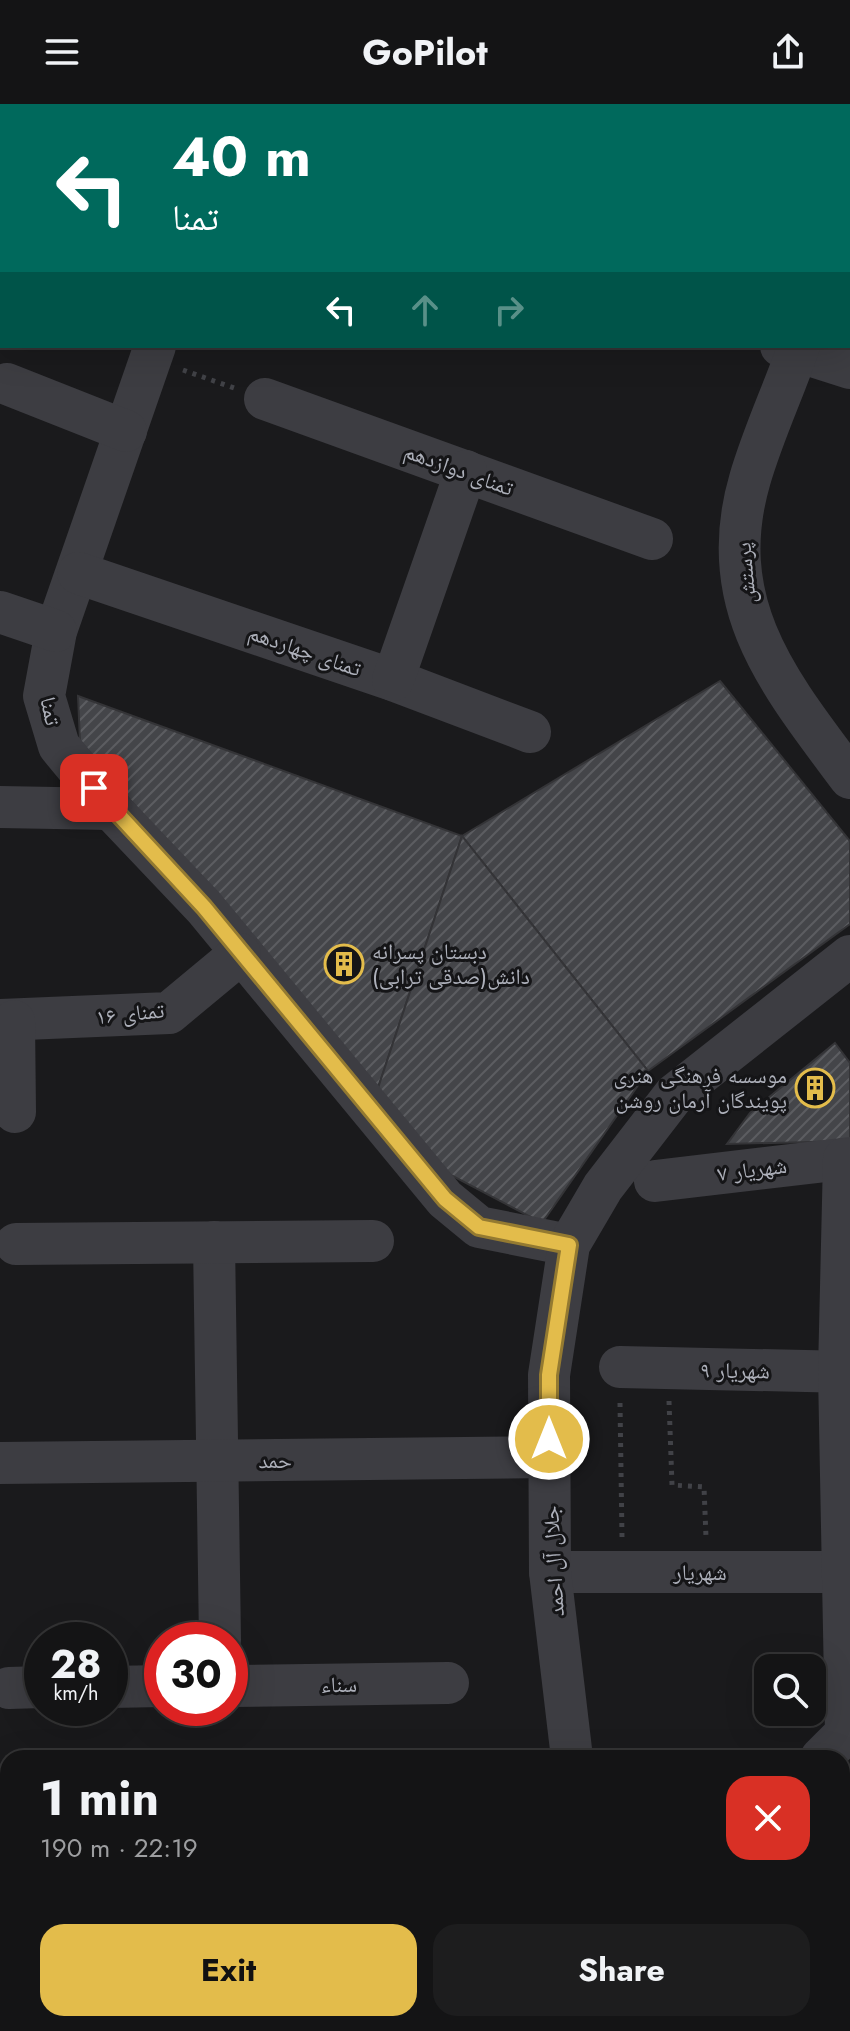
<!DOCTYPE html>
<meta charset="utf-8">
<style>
body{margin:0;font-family:Jost,"Noto Naskh Arabic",sans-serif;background:#1d1d1e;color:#f1f3f6;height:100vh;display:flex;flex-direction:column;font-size:30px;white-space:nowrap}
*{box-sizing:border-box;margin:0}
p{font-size:26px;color:#9d9ea0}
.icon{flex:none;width:44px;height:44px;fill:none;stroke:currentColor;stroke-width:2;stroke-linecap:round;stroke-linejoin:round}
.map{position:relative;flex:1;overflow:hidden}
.drawer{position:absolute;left:0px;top:1646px;width:850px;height:282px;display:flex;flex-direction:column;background:#141415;border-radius:24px 24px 0 0;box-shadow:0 8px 32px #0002,0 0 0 2px #333334}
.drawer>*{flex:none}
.top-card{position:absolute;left:0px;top:0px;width:850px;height:244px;box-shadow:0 8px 32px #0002,0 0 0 2px #333334;background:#00695c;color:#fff;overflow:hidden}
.buttons{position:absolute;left:754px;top:1550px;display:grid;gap:16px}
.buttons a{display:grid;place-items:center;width:72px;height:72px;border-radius:16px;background:#141415;box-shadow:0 8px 32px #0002,0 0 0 2px #333334;font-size:40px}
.speed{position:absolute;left:24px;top:1518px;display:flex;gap:16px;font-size:40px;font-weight:700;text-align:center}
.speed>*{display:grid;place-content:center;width:104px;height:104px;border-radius:50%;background:#141415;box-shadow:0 8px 32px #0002,0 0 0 2px #333334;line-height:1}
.speed small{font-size:20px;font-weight:400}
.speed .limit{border:12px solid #d22;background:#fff;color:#111}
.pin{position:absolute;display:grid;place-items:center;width:68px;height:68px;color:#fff;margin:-34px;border-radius:16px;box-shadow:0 4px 12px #0006}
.me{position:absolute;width:88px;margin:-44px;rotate:0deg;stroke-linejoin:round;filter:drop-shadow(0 0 6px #0008)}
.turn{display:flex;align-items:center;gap:28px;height:168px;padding:0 40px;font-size:36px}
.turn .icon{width:104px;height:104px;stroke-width:2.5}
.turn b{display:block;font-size:56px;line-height:68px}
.lanes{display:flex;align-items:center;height:76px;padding:0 40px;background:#0003;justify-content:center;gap:40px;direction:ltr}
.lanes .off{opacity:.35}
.round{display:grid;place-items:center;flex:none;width:84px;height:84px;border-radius:24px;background:#1d1d1e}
.headline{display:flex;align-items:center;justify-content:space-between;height:136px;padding:0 40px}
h1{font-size:48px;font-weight:700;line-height:60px}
.primary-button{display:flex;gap:16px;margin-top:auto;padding:16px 40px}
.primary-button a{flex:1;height:92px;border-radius:24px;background:#e3bc4b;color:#111;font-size:32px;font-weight:700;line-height:92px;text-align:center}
.primary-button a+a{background:#1d1d1e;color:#f1f3f6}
header{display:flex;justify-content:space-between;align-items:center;height:104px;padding:0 40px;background:#141415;font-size:36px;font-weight:700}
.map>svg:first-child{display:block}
</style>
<header><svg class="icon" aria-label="menu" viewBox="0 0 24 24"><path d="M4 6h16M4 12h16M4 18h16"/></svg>GoPilot<svg class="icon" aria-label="share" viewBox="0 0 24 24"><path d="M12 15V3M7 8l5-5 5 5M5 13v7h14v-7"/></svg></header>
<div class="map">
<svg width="850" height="1927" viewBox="0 0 850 1927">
<defs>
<pattern id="grass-tufts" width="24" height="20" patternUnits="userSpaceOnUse" patternTransform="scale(2)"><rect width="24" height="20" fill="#262e27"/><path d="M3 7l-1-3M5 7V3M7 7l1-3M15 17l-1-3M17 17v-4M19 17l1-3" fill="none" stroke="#434a44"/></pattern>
<pattern id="building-hatch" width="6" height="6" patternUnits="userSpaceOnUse" patternTransform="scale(2)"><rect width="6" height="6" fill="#444549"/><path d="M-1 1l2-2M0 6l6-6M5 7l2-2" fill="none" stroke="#5c5d61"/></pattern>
</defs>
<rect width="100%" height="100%" fill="#1a1a1c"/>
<g fill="url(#grass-tufts)">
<rect x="842" y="1693" width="8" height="67"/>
<path d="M 751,1920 L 817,1920 L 818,1927 L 743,1927 Z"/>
</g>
<g fill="url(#building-hatch)" stroke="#343437" stroke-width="2">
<path d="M 720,577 L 850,737 L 850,820 L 648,967 L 462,732 Z"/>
<path d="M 78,592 L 462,732 L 377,987 L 80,637 Z"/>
<path d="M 462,732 L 648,967 L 542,1119 L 445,1068 L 377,987 Z"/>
<path d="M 835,939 L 850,959 L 850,1037 L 727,1040 L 750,1009 Z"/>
</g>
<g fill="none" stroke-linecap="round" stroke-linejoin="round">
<g stroke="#414247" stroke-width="5" stroke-dasharray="4 6" stroke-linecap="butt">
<path d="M 848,18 L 850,19"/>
<path d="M 183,266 L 234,284"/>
<path d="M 669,1297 L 672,1381 L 704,1383 L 706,1433"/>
<path d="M 620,1299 L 622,1433"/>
</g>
<g stroke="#3d3d42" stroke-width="42">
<path d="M 787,0 L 793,2"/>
<path d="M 239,2 L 239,0"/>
<path d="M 592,2 L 592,0"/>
<path d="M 0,58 L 2,59"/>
<path d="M 848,93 L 850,87"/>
<path d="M 155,242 L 56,527 L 44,592 L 59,642 L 111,705 L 204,803 L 445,1095 L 479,1123 L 569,1141"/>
<path d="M 781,242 L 850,264"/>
<path d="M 799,242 C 784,286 763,330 750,375 C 713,501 780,580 850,674"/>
<path d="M 7,280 L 126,327"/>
<path d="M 265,295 L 652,435"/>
<path d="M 78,469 L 393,576 L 530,628"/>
<path d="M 0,508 L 56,527"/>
<path d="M 393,576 L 466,367"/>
<path d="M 0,703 L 111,705"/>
<path d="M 0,916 L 169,909 L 240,850"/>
<path d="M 14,917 L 15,1008"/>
<path d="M 655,1077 L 850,1054"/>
<path d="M 214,1138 L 220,1536"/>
<path d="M 16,1140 L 373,1137"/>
<path d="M 620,1263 L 850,1268"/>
<path d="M 0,1359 L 549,1353"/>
<path d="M 550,1468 L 850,1468"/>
<path d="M 230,1582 L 448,1579"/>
<path d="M 110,1583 L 162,1582"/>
<path d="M 9,1584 L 42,1583"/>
<path d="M 572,1654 L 550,1468 L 549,1271 L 569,1141 L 603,1083 L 674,991 L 850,852"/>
<path d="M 821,1654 L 846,1629 L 839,1268 L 844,1055"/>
<path d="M 536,1920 L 541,1927"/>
<path d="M 694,1927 L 701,1920"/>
</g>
<g stroke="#57585f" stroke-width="44">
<path d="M 0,1793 L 8,1793"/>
<path d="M 842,1810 L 850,1809"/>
<path d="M 0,1844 L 8,1844"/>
<path d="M 842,1857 L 850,1857"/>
<path d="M 0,1906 L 8,1906"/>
</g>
</g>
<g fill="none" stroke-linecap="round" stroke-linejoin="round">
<defs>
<path id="route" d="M 94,684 L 204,803 L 445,1095 L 479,1123 L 569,1141 L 549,1271 L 549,1335"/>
</defs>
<use href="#route" stroke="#947a31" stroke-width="20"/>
<use href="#route" stroke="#e3bc4b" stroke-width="14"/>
</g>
<defs>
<symbol id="building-ring" viewBox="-11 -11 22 22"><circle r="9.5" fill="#151517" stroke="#e3bc4b" stroke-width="1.5"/><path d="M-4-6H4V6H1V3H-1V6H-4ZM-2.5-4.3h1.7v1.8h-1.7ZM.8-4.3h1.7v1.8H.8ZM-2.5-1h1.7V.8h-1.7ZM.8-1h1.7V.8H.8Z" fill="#e3bc4b"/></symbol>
</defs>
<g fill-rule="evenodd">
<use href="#building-ring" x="322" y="838" width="44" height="44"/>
<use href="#building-ring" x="793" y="962" width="44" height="44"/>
</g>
<g text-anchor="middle" stroke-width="6" stroke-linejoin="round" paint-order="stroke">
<g font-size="22" fill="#adb0ba" stroke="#151517">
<text transform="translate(459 365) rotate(20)" y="8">تمنای دوازدهم</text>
<text transform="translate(745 469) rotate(-95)" y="8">پرستش</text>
<text transform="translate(305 546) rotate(19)" y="8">تمنای چهاردهم</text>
<text transform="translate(51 607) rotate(78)" y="8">تمنا</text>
<text transform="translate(130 909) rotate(-6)" y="8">تمنای ۱۶</text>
<text transform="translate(752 1065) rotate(-7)" y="8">شهریار ۷</text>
<text transform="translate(735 1266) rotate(1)" y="8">شهریار ۹</text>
<text transform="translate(275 1356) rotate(-1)" y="8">حمد</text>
<text transform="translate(553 1457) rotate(-93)" y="8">جلال آل احمد</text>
<text x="700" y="1476">شهریار</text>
<text transform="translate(339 1580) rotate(-1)" y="8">سناء</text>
</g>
<g font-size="22" fill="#adb0ba" stroke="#151517" text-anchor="start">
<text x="372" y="855">دبستان پسرانه<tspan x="372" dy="25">دانش(صدقی ترابی)</tspan></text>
<text x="787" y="979" text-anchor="end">موسسه فرهنگی هنری<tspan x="787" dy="25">پویندگان آرمان روشن</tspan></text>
</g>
</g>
</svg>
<div class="buttons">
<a><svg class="icon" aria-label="search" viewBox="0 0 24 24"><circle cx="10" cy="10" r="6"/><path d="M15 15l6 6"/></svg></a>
</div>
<div class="speed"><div>28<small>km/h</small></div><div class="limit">30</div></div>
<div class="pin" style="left:94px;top:684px;background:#d93025"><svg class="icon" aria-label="arrive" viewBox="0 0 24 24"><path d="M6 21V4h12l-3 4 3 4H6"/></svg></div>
<svg class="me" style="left:549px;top:1335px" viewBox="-20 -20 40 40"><circle r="17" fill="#e3bc4b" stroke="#fff" stroke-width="3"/><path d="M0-11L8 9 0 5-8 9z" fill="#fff"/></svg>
<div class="top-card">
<div class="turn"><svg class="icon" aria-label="left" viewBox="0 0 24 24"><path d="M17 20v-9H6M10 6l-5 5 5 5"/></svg><div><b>40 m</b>تمنا</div></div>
<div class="lanes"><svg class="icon" aria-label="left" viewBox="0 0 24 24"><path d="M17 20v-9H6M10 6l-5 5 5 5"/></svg><svg class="icon off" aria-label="ahead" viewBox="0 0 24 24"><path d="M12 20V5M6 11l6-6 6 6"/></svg><svg class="icon off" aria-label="right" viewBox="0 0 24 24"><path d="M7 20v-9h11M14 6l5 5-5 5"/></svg></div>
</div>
<section class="drawer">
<div class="headline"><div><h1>1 min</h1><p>190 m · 22:19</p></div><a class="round" style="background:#d93025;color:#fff"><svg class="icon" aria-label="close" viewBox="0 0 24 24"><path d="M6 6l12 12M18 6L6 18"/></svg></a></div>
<div class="primary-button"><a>Exit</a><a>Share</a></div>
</section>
</div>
